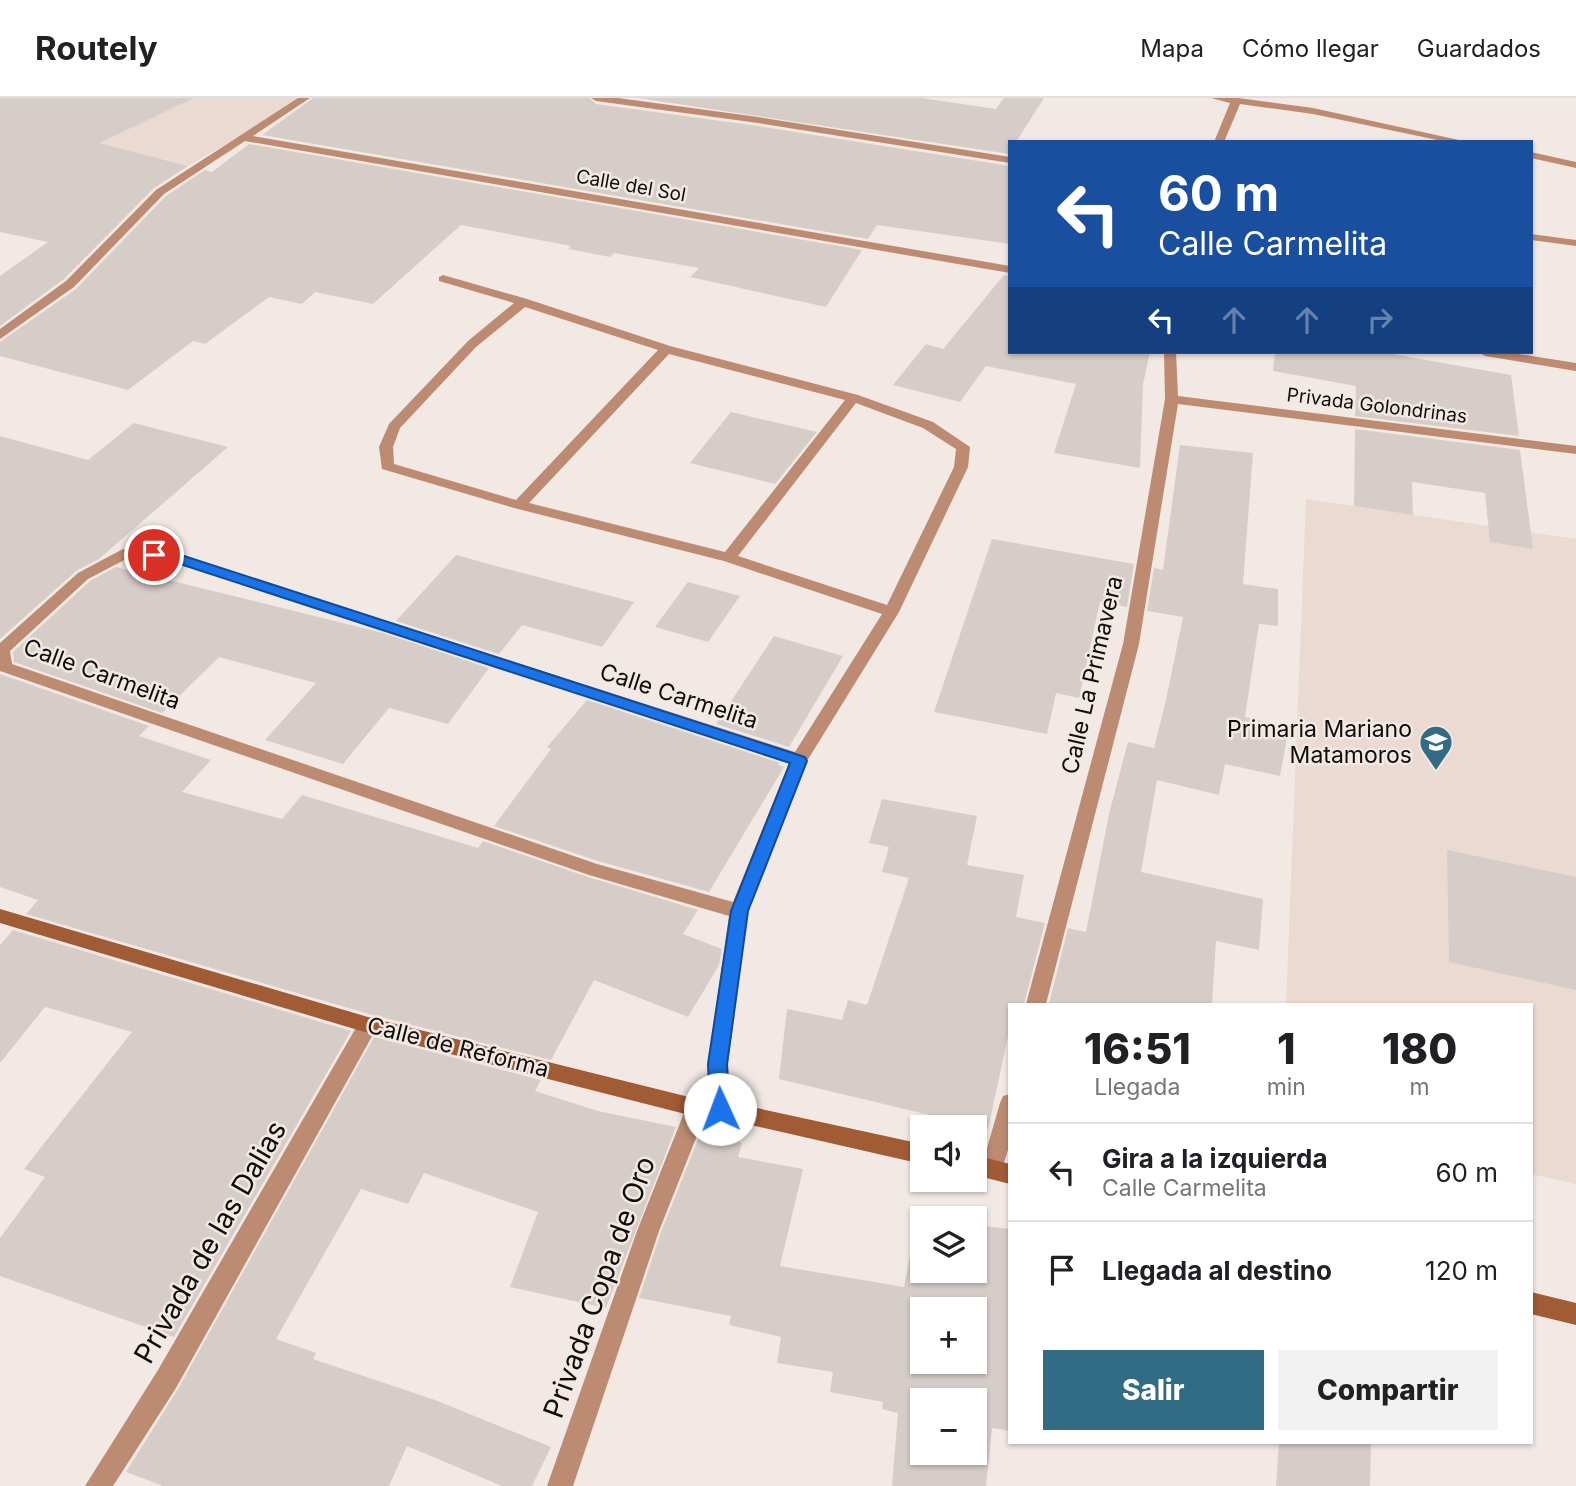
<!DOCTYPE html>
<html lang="es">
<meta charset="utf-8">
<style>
body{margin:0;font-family:Inter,sans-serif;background:#f2f2f2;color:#202124;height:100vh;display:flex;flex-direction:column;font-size:26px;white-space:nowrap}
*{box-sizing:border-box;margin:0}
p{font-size:23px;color:#757577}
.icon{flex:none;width:38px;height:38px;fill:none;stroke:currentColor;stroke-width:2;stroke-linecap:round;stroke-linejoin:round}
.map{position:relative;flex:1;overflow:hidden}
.panel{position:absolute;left:1008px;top:905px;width:525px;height:441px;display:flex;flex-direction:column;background:#fff;border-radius:0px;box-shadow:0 2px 5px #0004}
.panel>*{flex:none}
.guide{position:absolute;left:1008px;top:42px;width:525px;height:214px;border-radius:0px;box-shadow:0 2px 5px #0004;background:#1a4fa0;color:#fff;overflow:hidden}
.buttons{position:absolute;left:910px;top:1017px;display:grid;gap:14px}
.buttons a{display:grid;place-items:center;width:77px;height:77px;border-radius:0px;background:#fff;box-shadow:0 2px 5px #0004;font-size:35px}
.pin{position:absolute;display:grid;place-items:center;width:60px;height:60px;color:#fff;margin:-30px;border:4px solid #fff;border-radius:50%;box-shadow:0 2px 7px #0007}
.me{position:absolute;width:77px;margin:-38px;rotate:358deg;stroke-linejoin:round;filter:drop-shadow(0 0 5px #0008)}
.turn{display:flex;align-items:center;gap:24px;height:147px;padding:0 35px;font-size:32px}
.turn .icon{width:91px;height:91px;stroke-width:2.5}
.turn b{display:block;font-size:49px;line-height:60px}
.lanes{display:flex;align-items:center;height:66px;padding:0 35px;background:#0003;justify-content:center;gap:35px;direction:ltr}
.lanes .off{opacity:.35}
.eta{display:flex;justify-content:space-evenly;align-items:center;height:119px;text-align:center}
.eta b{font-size:42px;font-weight:800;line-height:49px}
.primary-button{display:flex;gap:14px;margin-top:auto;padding:14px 35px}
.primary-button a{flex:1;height:80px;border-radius:0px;background:#316c84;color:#fff;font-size:28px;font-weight:800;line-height:80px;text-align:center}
.primary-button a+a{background:#f2f2f2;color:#202124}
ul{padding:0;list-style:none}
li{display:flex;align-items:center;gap:21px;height:98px;padding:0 35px;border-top:2px solid #e0e0e0}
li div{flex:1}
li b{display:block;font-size:26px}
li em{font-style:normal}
header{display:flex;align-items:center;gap:42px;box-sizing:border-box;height:98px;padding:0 35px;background:#fff;border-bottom:2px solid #e0e0e0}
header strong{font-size:33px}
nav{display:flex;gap:38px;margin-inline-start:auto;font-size:24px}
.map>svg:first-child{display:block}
</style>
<header>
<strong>Routely</strong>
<nav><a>Mapa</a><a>Cómo llegar</a><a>Guardados</a></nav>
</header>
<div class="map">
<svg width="1576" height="1388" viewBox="0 0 1576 1388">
<rect width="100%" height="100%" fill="#f2e9e5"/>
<g fill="#ebdad2">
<path d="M 0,0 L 304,0 L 188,68 L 162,61 L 76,106 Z"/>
<path d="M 1306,401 L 1576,441 L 1576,1086 L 1531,1076 L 1531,906 L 1286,906 Z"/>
</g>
<g fill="#d6cdc9" fill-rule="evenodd">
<path d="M 0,0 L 194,0 L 99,45 L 188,68 L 154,90 L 64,181 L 0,228 L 0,178 L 48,144 L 0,134 Z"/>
<path d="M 313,0 L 589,0 L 596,6 L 758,28 L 1010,68 L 1010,146 L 877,127 L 868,141 L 262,37 Z"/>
<path d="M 638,0 L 922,0 L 996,11 L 1004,0 L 1044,0 L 1016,44 L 1010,44 L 1010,56 Z"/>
<path d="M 249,46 L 862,152 L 826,209 L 690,179 L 699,170 L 614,155 L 610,159 L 568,151 L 571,148 L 461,127 L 373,206 L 315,194 L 302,206 L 269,199 L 205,246 L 193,243 L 128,292 L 0,258 L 0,244 L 76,191 L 166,98 L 205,72 L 212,74 Z"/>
<path d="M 1004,177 L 1010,178 L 1010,254 L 1150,254 L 1143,286 L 1140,370 L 1054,355 L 1076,286 L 986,268 L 960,304 L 893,287 L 926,246 L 943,251 Z"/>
<path d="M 1275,254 L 1381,254 L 1511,277 L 1519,338 L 1355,318 L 1356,288 L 1273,273 Z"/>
<path d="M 731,314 L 817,334 L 775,386 L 690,365 Z"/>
<path d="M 134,325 L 228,349 L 99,461 L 76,473 L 0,541 L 0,338 L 88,362 Z"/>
<path d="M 1355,331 L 1520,352 L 1533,451 L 1490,444 L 1485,395 L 1412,384 L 1413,417 L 1354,408 Z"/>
<path d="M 1180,347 L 1253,355 L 1243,486 L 1278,491 L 1278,528 L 1259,526 L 1245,619 L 1289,629 L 1280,678 L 1225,666 L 1219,697 L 1157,682 L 1141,774 L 1263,801 L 1259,852 L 1216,843 L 1212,906 L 1049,906 L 1068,830 L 1086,834 L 1109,716 L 1128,644 L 1154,650 L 1166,602 L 1183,519 L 1147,513 L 1154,470 L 1163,472 Z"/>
<path d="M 992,441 L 1134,466 L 1127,509 L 1100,504 L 1079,600 L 1056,595 L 1047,636 L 934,614 Z"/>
<path d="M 456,457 L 515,473 L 634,504 L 602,549 L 522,527 L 499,556 L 396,523 Z"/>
<path d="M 116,469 L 383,535 L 489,570 L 448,626 L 389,610 L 343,666 L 265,642 L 316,585 L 219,559 L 162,615 L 14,564 L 13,554 L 90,483 Z"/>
<path d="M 688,484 L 740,498 L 708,544 L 655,529 Z"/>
<path d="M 774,538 L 843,558 L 789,649 L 716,626 Z"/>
<path d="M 0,576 L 149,628 L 139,638 L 211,662 L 182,694 L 282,721 L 302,697 L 478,750 L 483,743 L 588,779 L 698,812 L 683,836 L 722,851 L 719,867 L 688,919 L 594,882 L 551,962 L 369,916 L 26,816 L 38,802 L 0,789 Z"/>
<path d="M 587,602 L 780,665 L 778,667 L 784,669 L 709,794 L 598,763 L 494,728 L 551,651 L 547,649 Z"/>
<path d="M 882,701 L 977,718 L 967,767 L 1024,777 L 1016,819 L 1045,825 L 1024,906 L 1010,906 L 1010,929 L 988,1031 L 779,981 L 787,911 L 842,922 L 848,902 L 867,907 L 909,780 L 882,774 L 889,749 L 869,745 Z"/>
<path d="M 1447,752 L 1576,779 L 1576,892 L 1449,864 Z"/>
<path d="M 13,832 L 351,933 L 174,1239 L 0,1178 L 0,1140 L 45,1079 L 24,1071 L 132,934 L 45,909 L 0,965 L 0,847 Z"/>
<path d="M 374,939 L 541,982 L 535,993 L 598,1013 L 676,1029 L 606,1210 L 510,1189 L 538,1114 L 424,1075 L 408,1106 L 361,1091 L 276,1241 L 316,1255 L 313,1261 L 435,1302 L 551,1349 L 532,1388 L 502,1388 L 407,1348 L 389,1388 L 163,1388 L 126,1374 L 178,1291 Z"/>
<path d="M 701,1034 L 742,1045 L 738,1059 L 803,1071 L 780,1168 L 904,1189 L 918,1115 L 944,1120 L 922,1120 L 922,1172 L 975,1172 L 975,1127 L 1010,1131 L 1010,1333 L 992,1330 L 986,1388 L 892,1388 L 898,1315 L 882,1311 L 883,1304 L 830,1294 L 833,1274 L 777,1265 L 781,1239 L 729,1227 L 731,1218 L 639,1200 L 661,1134 ZM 922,1211 L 975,1211 L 975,1264 L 922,1264 ZM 922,1302 L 975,1302 L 975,1354 L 922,1354 Z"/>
<path d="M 1279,1344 L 1371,1344 L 1370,1388 L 1276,1388 Z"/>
</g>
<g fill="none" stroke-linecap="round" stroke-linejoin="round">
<g fill="#bc8b72" fill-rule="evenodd">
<path d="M 298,0 L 310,0 L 253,38 L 1010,168 L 1010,175 L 245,43 L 164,96 L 74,189 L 0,241 L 0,231 L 66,183 L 156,92 Z"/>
<path d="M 591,0 L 618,0 L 758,19 L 1010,59 L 1010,65 L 758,25 L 596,3 Z"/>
<path d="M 1211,0 L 1238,0 L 1313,10 L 1468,44 L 1447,44 L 1313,16 L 1240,6 L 1224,44 L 1214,44 L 1230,5 Z"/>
<path d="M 1531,54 L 1576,64 L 1576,70 L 1531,60 Z"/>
<path d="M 1531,136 L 1576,142 L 1576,148 L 1531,142 Z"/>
<path d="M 443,177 L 527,201 L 670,248 L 858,297 L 933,324 L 970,349 L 968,369 L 899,514 L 807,663 L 748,813 L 728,966 L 731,1011 L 727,1018 L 720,1020 L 713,1018 L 709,1011 L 708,966 L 729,818 L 589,777 L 0,573 L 0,545 L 78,475 L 123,451 L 184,458 L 795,654 L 882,516 L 724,463 L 514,410 L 382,371 L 379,349 L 389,326 L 468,243 L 514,205 L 439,183 L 439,179 ZM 525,209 L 658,252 L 516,402 L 394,366 L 393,349 L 400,330 L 476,249 ZM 669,256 L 845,302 L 725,454 L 529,405 ZM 856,305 L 923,330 L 956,351 L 954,369 L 887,507 L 738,458 ZM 130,459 L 177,465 L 789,665 L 733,804 L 597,766 L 12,566 L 10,553 L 88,481 Z"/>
<path d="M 1164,254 L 1176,254 L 1178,298 L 1576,348 L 1576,356 L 1178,306 L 1139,546 L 1046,906 L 1026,906 L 1123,546 L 1165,301 Z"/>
<path d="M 1479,254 L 1506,254 L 1576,265 L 1576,273 L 1485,258 Z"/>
<path d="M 368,919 L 375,921 L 378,927 L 375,933 L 176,1290 L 113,1388 L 85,1388 L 158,1272 L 361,921 Z"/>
<path d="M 1010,996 L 1010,1045 L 1000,1078 L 992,1081 L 984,1078 L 981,1071 L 1000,1005 L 1003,998 Z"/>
<path d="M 697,1001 L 704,1003 L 708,1010 L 659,1133 L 573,1388 L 547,1388 L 637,1133 L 686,1010 L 690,1003 Z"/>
</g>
<g fill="#a15b35" fill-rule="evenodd">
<path d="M 0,811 L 368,919 L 697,1001 L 720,1002 L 922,1046 L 922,1066 L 720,1020 L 697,1019 L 368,935 L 0,825 Z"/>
<path d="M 975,1057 L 1010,1066 L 1010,1086 L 975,1077 Z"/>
<path d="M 1531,1194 L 1576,1205 L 1576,1227 L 1531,1216 Z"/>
</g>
</g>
<path fill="#1a73e8" stroke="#114b97" stroke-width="2" d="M 154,453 L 184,458 L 805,659 L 807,663 L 748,813 L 727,966 L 729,1011 L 727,1017 L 720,1019 L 713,1017 L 710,1011 L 708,966 L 731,813 L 790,665 L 177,465 L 149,460 L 149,454 Z"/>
<defs>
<symbol id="school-pin" viewBox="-11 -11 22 30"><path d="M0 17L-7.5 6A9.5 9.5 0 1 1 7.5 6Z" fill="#316c84" stroke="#f2e9e5"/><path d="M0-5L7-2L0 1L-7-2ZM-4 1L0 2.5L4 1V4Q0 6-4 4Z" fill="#fff"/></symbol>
</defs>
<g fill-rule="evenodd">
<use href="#school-pin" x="1417" y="625" width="38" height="52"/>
</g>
<g text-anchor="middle" stroke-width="5" stroke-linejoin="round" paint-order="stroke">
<g font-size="19" fill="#0f0c0a" stroke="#f2e9e5">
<text transform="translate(631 87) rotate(10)" y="7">Calle del Sol</text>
<text transform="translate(1377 307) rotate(7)" y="7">Privada Golondrinas</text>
</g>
<g font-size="23" fill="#0f0c0a" stroke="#f2e9e5">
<text transform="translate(102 576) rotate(20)" y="8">Calle Carmelita</text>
<text transform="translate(1092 577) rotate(-77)" y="8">Calle La Primavera</text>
<text transform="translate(679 598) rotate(18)" y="8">Calle Carmelita</text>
<text transform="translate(458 949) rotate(14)" y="8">Calle de Reforma</text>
</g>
<g font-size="23" fill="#0f0c0a" stroke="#f2e9e5" text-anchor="end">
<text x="1412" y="639">Primaria Mariano<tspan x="1412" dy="26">Matamoros</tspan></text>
</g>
<g font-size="28" fill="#0f0c0a" stroke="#f2e9e5">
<text transform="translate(210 1144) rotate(-60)" y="10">Privada de las Dalias</text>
<text transform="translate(599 1189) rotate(-70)" y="10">Privada Copa de Oro</text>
</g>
</g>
</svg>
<div class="buttons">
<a><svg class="icon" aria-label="sound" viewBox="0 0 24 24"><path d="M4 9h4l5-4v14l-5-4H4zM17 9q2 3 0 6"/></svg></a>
<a><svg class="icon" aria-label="layers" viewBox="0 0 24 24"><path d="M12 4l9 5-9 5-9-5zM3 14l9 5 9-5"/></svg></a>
<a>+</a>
<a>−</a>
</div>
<div class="pin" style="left:154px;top:457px;background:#d93025"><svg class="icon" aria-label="arrive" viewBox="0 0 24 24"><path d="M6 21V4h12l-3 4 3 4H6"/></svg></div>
<svg class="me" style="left:720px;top:1011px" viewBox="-20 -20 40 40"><circle r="19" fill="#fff"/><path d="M0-13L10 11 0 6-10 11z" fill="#1a73e8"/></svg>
<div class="guide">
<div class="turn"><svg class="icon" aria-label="left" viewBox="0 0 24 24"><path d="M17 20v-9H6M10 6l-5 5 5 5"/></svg><div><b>60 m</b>Calle Carmelita</div></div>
<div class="lanes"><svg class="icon" aria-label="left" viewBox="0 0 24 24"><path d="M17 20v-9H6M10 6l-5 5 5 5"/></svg><svg class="icon off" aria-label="ahead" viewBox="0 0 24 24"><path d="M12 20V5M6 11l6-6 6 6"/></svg><svg class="icon off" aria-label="ahead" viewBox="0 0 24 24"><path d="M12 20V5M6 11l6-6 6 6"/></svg><svg class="icon off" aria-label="right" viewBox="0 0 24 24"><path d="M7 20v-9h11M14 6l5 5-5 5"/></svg></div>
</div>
<section class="panel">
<div class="eta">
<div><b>16:51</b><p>Llegada</p></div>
<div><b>1</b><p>min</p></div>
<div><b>180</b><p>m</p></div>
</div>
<ul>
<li><svg class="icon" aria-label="left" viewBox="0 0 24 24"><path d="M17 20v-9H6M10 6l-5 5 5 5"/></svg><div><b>Gira a la izquierda</b><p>Calle Carmelita</p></div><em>60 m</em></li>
<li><svg class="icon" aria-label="arrive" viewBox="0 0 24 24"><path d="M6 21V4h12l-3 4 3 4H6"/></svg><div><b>Llegada al destino</b></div><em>120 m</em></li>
</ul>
<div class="primary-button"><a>Salir</a><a>Compartir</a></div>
</section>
</div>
